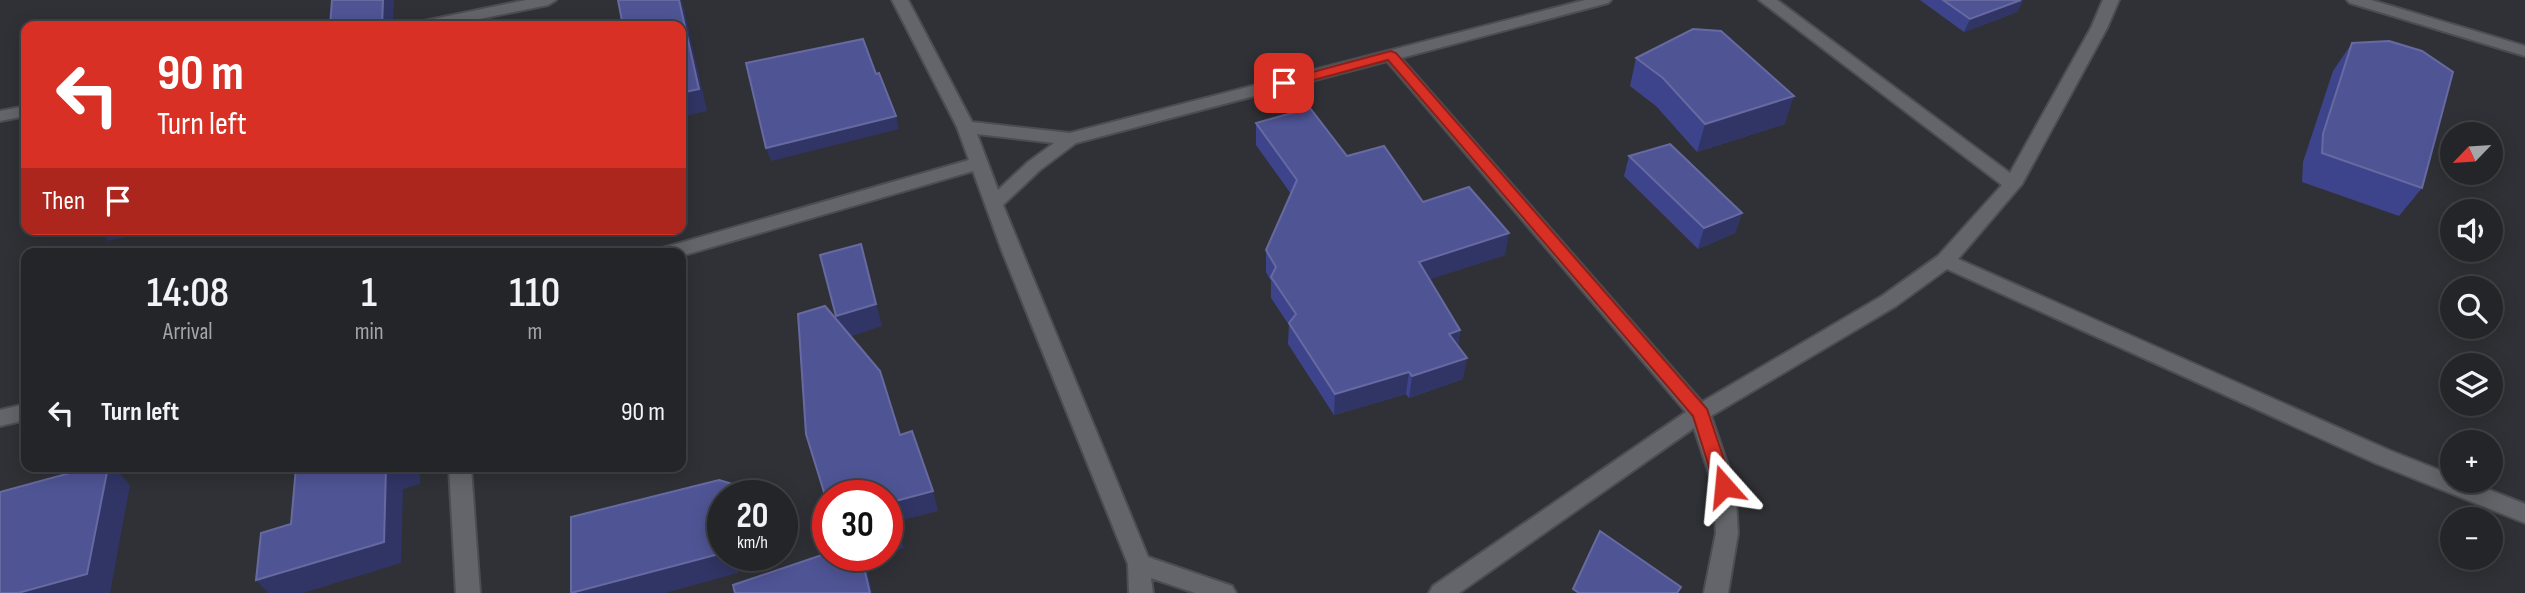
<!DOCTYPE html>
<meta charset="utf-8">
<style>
body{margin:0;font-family:"Sofia Sans Condensed",sans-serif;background:#2c2d30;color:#f1f3f6;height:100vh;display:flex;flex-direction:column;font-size:26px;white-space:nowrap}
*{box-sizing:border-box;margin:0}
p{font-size:23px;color:#a3a5a8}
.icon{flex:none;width:38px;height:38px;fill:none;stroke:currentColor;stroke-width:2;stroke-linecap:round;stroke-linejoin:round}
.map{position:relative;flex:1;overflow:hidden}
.details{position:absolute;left:21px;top:248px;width:665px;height:224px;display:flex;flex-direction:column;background:#242528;border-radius:14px;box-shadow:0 4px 18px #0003,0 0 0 2px #414245}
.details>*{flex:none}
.banner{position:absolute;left:21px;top:21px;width:665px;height:214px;border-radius:14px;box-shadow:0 4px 18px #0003,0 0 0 2px #414245;background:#d93025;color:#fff;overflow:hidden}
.needle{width:46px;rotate:245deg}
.fabs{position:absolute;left:2440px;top:122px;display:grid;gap:14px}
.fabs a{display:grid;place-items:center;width:63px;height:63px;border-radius:50%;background:#242528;box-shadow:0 4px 18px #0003,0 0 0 2px #414245;font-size:35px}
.speed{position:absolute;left:707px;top:480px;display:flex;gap:14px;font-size:35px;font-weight:700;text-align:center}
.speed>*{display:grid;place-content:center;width:91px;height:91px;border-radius:50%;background:#242528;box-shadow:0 4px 18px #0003,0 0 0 2px #414245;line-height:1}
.speed small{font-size:18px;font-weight:400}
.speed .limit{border:10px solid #d22;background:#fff;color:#111}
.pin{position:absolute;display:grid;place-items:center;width:60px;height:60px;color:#fff;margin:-30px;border-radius:14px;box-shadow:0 4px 10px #0006}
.me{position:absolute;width:77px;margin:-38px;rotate:342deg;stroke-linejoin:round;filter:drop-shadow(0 0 5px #0008)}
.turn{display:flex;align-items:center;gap:24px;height:147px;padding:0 21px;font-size:32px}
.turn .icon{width:91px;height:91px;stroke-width:2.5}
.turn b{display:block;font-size:49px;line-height:60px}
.then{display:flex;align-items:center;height:66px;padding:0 21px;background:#0003;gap:14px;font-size:26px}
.eta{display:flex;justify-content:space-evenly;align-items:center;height:119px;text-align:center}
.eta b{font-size:42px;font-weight:600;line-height:49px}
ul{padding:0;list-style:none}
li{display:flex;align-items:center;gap:21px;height:91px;padding:0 21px}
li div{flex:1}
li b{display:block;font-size:26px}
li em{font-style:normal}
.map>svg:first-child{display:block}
</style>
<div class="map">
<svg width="2525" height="593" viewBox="0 0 2525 593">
<rect width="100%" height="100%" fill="#303136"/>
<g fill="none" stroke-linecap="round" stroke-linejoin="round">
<defs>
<g id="minor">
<path d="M 526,0 L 556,0 L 548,5 L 445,26 L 416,26 L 424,21 Z"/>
<path d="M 892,0 L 908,0 L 972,122 L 1070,133 L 1585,0 L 1611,0 L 1608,3 L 1401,58 L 1702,402 L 1882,296 L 1938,256 L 2002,185 L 1759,0 L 1777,0 L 2010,173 L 2091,28 L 2103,0 L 2119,0 L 2107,28 L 2022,184 L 1958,259 L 2391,451 L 2452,475 L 2452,481 L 2467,481 L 2525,504 L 2525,523 L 2375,463 L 1947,269 L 1896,306 L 1711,416 L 1735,486 L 1738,533 L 1728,593 L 1704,593 L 1716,533 L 1713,486 L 1694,428 L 1459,593 L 1429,593 L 1433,586 L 1686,412 L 1387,61 L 1076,143 L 1040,170 L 1003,205 L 1148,557 L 1232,586 L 1236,593 L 1195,593 L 1151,578 L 1153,593 L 1129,593 L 1128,564 L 1002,251 L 973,171 L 681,256 L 681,254 L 657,254 L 659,249 L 969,160 L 957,127 ZM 977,134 L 1054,143 L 1028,162 L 998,190 Z"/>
<path d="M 2347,0 L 2371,0 L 2525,46 L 2525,56 L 2350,3 Z"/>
<path d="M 26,106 L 26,116 L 0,121 L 0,111 Z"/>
<path d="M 26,404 L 26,420 L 0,426 L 0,410 Z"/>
<path d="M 449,467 L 471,467 L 480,593 L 456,593 Z"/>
</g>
</defs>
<use href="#minor" stroke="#4c4c51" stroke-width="4"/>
<use href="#minor" fill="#64656a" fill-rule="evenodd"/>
</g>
<g fill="#3e448c">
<path d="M 1920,0 L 2023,0 L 2017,12 L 1964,32 Z"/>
<path d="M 2352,43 L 2422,188 L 2399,216 L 2302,182 L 2303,162 L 2333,71 Z"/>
<path d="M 1636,58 L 1785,124 L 1697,152 L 1656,106 L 1630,86 Z"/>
<path d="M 1256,123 L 1347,156 L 1423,202 L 1505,255 L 1429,279 L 1460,330 L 1458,345 L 1463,379 L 1409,398 L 1406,394 L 1334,415 L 1288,344 L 1289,325 L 1271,298 L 1271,281 L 1266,272 L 1266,250 L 1291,194 L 1256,145 Z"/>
<path d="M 1629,156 L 1742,213 L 1735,233 L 1698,249 L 1624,176 Z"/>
</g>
<g fill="#313565">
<path d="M 383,0 L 394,0 L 393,26 L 382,26 Z"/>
<path d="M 679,0 L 681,0 L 684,9 L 707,111 L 681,117 Z"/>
<path d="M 2021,0 L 2023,0 L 2017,12 L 1964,32 L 1970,19 Z"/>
<path d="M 1794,96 L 1785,124 L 1697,152 L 1705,124 Z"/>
<path d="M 896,116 L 899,129 L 771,161 L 766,148 Z"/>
<path d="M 1742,213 L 1735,233 L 1698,249 L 1704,228 Z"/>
<path d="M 98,229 L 162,229 L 108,241 Z"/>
<path d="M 210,229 L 250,229 L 216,237 Z"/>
<path d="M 1509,233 L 1505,255 L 1416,284 L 1419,262 Z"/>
<path d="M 861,244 L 882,326 L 843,339 L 836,316 Z"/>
<path d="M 1460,330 L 1457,351 L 1449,334 Z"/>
<path d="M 1467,358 L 1463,379 L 1409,398 L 1412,376 Z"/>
<path d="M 1409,372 L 1406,394 L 1334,415 L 1335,394 Z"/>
<path d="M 108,467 L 114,467 L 130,485 L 110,593 L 18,593 Z"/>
<path d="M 386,467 L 420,467 L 420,484 L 403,489 L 401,563 L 303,593 L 268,593 L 256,580 Z"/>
<path d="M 933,491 L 938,511 L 895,522 L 888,503 Z"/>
<path d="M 897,529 L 904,548 L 887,554 L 887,533 Z"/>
<path d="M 723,553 L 723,555 L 744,555 L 738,573 L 665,593 L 574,593 Z"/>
<path d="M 861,555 L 886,555 L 866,562 L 872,593 L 870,593 Z"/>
</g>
<g fill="#4f5495" stroke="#666aa1" stroke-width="2">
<path d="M 332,0 L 383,0 L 382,26 L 330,26 Z"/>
<path d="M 618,0 L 679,0 L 699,89 L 681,93 L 681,26 L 599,26 L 622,21 Z"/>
<path d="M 1943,0 L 2021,0 L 1970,19 Z"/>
<path d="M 1693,29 L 1721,31 L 1794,96 L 1705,124 L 1663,78 L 1636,58 Z"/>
<path d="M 863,39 L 876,74 L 879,73 L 896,116 L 766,148 L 746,63 Z"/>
<path d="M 2389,41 L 2422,51 L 2453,72 L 2422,188 L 2322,153 L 2323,134 L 2352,43 Z"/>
<path d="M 1310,108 L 1347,156 L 1384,146 L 1423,202 L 1469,187 L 1509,233 L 1419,262 L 1460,330 L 1449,334 L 1467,358 L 1412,376 L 1409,372 L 1335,394 L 1289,323 L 1296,314 L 1271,277 L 1276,267 L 1266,250 L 1297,180 L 1256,123 Z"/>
<path d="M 1670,144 L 1742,213 L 1704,228 L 1629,156 Z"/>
<path d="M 861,244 L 876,304 L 836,316 L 820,255 Z"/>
<path d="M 825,306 L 880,371 L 900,435 L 912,431 L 933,491 L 888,503 L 897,529 L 887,533 L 887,495 L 828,495 L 828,505 L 806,434 L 798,314 Z"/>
<path d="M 92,467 L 108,467 L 87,574 L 18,593 L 0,593 L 0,492 Z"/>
<path d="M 296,467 L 386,467 L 384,542 L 256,580 L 261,533 L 291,524 Z"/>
<path d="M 719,480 L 739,486 L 740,495 L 723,495 L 723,553 L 571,593 L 571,517 Z"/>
<path d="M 1600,531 L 1681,587 L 1677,593 L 1579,593 L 1573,589 Z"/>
<path d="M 828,553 L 828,555 L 861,555 L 870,593 L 735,593 L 733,585 Z"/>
</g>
<path fill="#d93025" stroke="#8d1f18" stroke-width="2" d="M 1391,51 L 1396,53 L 1707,409 L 1733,486 L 1730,491 L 1724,493 L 1717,491 L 1715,486 L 1693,416 L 1388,60 L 1284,88 L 1277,83 L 1279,81 Z"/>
</svg>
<div class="fabs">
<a><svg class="needle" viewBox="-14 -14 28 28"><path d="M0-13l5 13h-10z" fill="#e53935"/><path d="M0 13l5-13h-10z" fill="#a3a5a8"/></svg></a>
<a><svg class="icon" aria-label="sound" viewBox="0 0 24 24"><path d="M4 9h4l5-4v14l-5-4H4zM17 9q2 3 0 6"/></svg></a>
<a><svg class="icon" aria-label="search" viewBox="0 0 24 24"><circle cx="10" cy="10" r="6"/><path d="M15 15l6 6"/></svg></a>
<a><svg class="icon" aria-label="layers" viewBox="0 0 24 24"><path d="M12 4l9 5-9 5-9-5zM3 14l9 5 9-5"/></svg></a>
<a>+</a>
<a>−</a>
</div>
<div class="speed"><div>20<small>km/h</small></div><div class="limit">30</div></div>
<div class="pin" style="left:1284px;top:83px;background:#d93025"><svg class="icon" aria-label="arrive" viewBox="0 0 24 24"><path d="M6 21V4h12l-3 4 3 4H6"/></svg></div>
<svg class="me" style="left:1724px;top:486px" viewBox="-20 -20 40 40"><path d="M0-17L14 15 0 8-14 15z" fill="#d93025" stroke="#fff" stroke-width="4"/></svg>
<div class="banner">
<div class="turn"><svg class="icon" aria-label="left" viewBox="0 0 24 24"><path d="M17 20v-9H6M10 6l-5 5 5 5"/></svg><div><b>90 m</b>Turn left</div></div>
<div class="then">Then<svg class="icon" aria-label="arrive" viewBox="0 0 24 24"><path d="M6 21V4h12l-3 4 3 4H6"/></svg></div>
</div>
<section class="details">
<div class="eta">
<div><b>14:08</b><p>Arrival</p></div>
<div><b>1</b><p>min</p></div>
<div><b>110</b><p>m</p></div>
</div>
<ul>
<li><svg class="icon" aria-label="left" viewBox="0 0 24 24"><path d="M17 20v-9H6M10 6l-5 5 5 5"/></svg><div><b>Turn left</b></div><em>90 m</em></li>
</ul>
</section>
</div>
